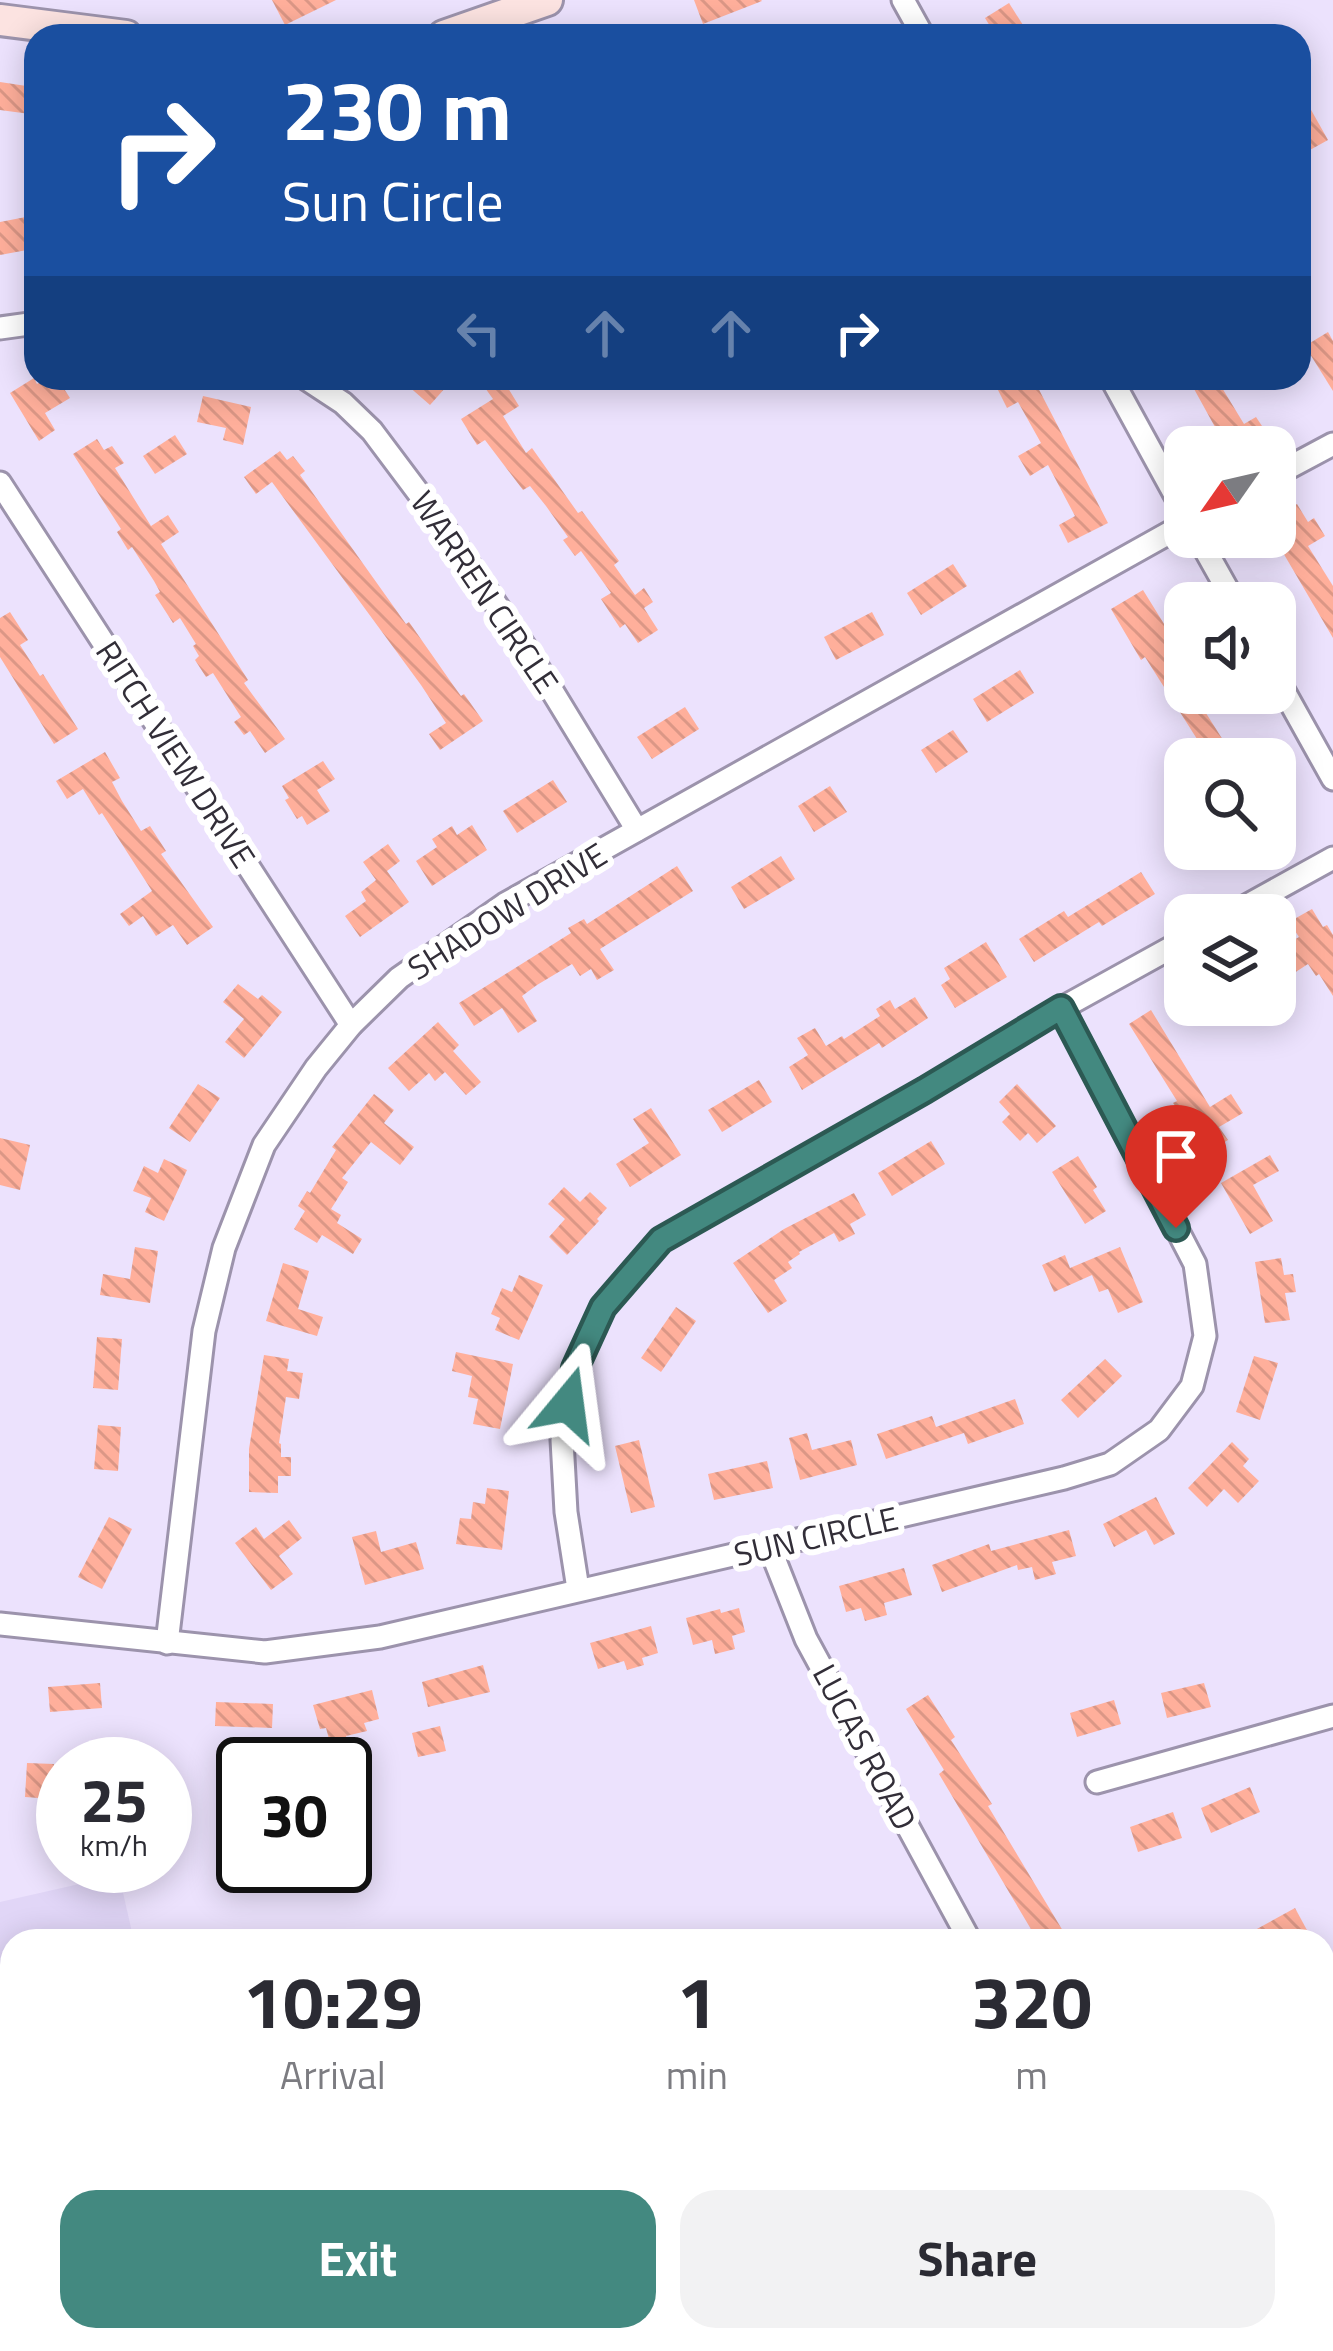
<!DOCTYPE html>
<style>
body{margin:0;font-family:"Titillium Web",sans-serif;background:#f2f2f3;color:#2b2b33;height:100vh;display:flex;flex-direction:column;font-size:45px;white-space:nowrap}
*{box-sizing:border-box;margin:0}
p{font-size:39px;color:#7c7c81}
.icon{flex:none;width:66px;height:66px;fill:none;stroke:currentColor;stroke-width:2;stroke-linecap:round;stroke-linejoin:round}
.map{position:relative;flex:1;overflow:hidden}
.details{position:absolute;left:0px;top:1929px;width:1335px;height:423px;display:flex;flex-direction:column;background:#fff;border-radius:36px 36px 0 0;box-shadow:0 6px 30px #0003}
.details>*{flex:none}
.guide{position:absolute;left:24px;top:24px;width:1287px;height:366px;border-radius:36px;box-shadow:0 6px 30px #0003;background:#1a4fa0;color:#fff;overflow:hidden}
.needle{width:78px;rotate:236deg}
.tools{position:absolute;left:1164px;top:426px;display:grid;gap:24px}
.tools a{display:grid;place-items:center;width:132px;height:132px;border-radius:24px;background:#fff;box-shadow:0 6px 30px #0003;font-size:60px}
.speed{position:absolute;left:36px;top:1737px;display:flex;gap:24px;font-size:60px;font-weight:700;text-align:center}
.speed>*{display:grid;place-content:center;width:156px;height:156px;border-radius:50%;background:#fff;box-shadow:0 6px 30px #0003;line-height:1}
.speed small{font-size:30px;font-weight:400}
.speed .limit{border:6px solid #111;border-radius:18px;background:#fff;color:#111}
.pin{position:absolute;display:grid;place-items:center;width:102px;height:102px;color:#fff;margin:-123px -51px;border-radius:50% 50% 50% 0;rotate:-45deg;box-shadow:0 0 12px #0007}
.pin .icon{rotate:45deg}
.me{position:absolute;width:132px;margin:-66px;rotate:16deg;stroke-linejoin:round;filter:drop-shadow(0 0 9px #0008)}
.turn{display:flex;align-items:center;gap:42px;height:252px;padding:0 60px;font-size:54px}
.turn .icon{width:156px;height:156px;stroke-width:2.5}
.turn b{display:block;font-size:84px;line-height:102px}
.lanes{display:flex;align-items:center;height:114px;padding:0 60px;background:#0003;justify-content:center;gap:60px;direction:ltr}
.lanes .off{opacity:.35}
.eta{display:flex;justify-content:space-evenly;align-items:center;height:204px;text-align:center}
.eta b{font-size:72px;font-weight:700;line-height:84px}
.primary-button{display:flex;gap:24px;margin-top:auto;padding:24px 60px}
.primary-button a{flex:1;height:138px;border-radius:36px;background:#438980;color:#fff;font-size:48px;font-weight:700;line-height:138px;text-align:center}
.primary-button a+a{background:#f2f2f3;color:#2b2b33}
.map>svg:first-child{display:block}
</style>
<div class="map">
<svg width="1333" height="2351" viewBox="0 0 1333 2351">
<defs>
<pattern id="building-back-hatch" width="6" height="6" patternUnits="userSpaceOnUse" patternTransform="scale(3)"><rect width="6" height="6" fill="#ffaf9b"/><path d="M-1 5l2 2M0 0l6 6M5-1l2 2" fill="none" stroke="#db9786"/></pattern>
</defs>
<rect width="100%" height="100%" fill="#ece2fd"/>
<path fill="#e1d6f7" d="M 119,1875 L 134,1941 L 12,1941 L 12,2340 L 221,2340 L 223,2351 L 0,2351 L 0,1902 Z"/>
<g fill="url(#building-back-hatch)">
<path d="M 272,0 L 336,0 L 285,25 Z"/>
<path d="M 694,0 L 761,0 L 762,1 L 703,24 Z"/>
<path d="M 1009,3 L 1030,36 L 996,36 L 985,18 Z"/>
<path d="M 0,82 L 33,87 L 30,114 L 0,110 Z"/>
<path d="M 1310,108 L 1328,140 L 1299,156 L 1299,114 Z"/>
<path d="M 36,215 L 36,240 L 25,242 L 27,250 L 0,255 L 0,222 Z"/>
<path d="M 1328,332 L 1333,341 L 1333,391 L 1305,346 Z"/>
<path d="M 34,378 L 37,384 L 46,378 L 57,378 L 70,398 L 45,413 L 55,430 L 39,441 L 10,393 Z"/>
<path d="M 399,378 L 454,378 L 430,405 Z"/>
<path d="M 478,378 L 502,378 L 519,406 L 503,416 L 526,453 L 532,448 L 578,513 L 582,511 L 619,561 L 614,565 L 635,595 L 644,588 L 653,602 L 644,608 L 658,630 L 638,643 L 625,624 L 620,628 L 601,599 L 611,593 L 581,551 L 575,556 L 563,540 L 568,537 L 546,506 L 530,486 L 523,490 L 485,440 L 477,445 L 461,419 L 493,399 Z"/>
<path d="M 992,378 L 1033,378 L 1108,523 L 1068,543 L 1059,525 L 1075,516 L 1048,465 L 1030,476 L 1018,456 L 1041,443 L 1018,402 L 1007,408 Z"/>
<path d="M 1188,378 L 1216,378 L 1244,424 L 1256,417 L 1266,432 L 1242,447 L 1226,447 Z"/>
<path d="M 203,396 L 251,407 L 243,445 L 223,440 L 226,428 L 197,422 Z"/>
<path d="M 175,435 L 187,454 L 155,474 L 143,456 Z"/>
<path d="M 97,439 L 104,450 L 112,446 L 124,463 L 115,468 L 151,526 L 168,515 L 179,532 L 161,544 L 248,680 L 244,683 L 285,739 L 265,753 L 250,731 L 244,735 L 234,722 L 241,717 L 213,673 L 206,677 L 195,660 L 199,656 L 193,646 L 196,644 L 180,618 L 173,623 L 155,595 L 160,592 L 154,581 L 132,547 L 128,550 L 117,532 L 121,529 L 73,454 Z"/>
<path d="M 280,451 L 287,460 L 293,456 L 305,471 L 300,475 L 406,624 L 409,622 L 453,685 L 461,696 L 464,694 L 483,721 L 440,750 L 429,734 L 446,723 L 421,685 L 272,482 L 256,494 L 244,477 Z"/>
<path d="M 1297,504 L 1308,522 L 1314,518 L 1325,536 L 1308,546 L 1333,586 L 1333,638 L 1275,539 L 1275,517 Z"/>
<path d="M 953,564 L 967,586 L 921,615 L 907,593 Z"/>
<path d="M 1143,590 L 1174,640 L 1167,644 L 1185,673 L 1185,693 L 1198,693 L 1207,708 L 1204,710 L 1235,759 L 1204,759 L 1193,742 L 1197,739 L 1145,657 L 1141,660 L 1111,609 Z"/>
<path d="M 10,612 L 28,640 L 20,645 L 40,676 L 43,674 L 78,729 L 54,744 L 0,657 L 0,618 Z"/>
<path d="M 872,612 L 884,635 L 836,660 L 824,637 Z"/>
<path d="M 1020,670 L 1034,693 L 987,722 L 973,699 Z"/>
<path d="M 685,707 L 699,729 L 652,759 L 637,737 Z"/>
<path d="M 953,730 L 968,752 L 936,773 L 921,750 Z"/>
<path d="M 105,752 L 120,778 L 112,782 L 122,801 L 141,831 L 150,826 L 166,851 L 161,854 L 213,927 L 187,945 L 173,925 L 156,936 L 143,916 L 129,926 L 120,914 L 152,891 L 102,813 L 99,815 L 83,789 L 67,799 L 56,781 Z"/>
<path d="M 323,761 L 335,779 L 317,790 L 330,811 L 307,825 L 302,816 L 297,819 L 285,800 L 289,798 L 282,786 Z"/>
<path d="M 553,780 L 567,802 L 517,833 L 503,811 Z"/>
<path d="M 830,786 L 847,812 L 814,832 L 798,806 Z"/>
<path d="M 472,825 L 487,850 L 432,886 L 416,861 L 437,847 L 432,839 L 452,826 L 457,835 Z"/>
<path d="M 388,844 L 400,861 L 387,871 L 409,902 L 360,937 L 345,916 L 366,901 L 361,892 L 376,880 L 363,862 Z"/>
<path d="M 781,856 L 795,879 L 744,909 L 731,887 Z"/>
<path d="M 677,866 L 693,891 L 600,949 L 614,970 L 597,980 L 591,969 L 580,976 L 572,964 L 537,985 L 522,996 L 537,1021 L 518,1033 L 502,1008 L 474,1026 L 459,1003 L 571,933 L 568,928 L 584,919 L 587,924 Z"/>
<path d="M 1141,872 L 1155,894 L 1102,926 L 1099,922 L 1034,962 L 1019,939 L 1064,911 L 1068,917 Z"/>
<path d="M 1312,909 L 1323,927 L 1327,925 L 1333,935 L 1333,996 L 1319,974 L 1316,976 L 1308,964 L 1288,977 L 1275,956 L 1275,951 L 1299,937 L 1289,922 Z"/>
<path d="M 986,942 L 1007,977 L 955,1008 L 941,985 L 950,979 L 944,968 Z"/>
<path d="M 238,984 L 258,999 L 262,995 L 282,1012 L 244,1058 L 225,1042 L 244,1019 L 223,1002 Z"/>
<path d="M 915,997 L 928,1018 L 882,1048 L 879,1043 L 802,1090 L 789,1067 L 808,1055 L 797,1038 L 815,1028 L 826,1046 L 842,1036 L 844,1039 L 880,1016 L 876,1009 L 890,1000 L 895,1009 Z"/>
<path d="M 1151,1010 L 1210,1107 L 1231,1094 L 1243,1113 L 1219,1127 L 1228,1140 L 1205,1154 L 1173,1103 L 1177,1101 L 1129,1024 Z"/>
<path d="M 438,1022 L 459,1045 L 453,1051 L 481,1082 L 466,1095 L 445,1072 L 435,1081 L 429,1073 L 409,1091 L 388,1068 Z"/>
<path d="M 759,1080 L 772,1102 L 722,1132 L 708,1110 Z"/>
<path d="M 198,1084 L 220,1098 L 190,1142 L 169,1128 Z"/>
<path d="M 1017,1084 L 1056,1126 L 1037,1143 L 1028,1133 L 1020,1141 L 1002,1122 L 1010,1114 L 999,1102 Z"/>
<path d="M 374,1094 L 394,1110 L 384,1123 L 414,1147 L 400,1165 L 371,1142 L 342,1178 L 348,1182 L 331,1209 L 341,1215 L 337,1223 L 362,1239 L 353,1254 L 322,1235 L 317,1243 L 294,1229 L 305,1211 L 298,1206 L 307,1191 L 310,1193 L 336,1150 L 332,1147 Z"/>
<path d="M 651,1108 L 681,1155 L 630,1187 L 616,1164 L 649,1143 L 633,1119 Z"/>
<path d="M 0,1138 L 30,1145 L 20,1190 L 0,1185 Z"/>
<path d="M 931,1141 L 945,1164 L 892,1196 L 878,1173 Z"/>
<path d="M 1270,1155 L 1279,1171 L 1253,1185 L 1273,1221 L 1250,1234 L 1221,1183 Z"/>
<path d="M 1078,1156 L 1097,1187 L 1093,1190 L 1106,1211 L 1085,1224 L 1052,1172 Z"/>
<path d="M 164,1159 L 187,1170 L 164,1221 L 145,1212 L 151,1198 L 133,1191 L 144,1166 L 158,1173 Z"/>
<path d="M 564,1187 L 580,1202 L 590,1192 L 607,1208 L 597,1219 L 599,1221 L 567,1255 L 549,1237 L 565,1219 L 548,1204 Z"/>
<path d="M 854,1193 L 866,1215 L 850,1224 L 855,1234 L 839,1242 L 834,1233 L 799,1252 L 800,1254 L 788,1262 L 792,1268 L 774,1280 L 787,1301 L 768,1313 L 733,1263 L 784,1229 Z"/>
<path d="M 135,1247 L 158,1251 L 150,1303 L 100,1295 L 103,1274 L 130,1279 Z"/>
<path d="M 1120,1247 L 1143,1302 L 1118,1313 L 1108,1289 L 1099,1292 L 1092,1275 L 1054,1292 L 1042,1265 L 1065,1255 L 1070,1268 Z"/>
<path d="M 1281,1258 L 1284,1275 L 1293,1274 L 1296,1292 L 1285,1293 L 1290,1320 L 1265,1323 L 1255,1262 Z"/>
<path d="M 283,1263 L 309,1271 L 298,1309 L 323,1317 L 317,1336 L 266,1321 Z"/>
<path d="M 519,1275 L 543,1285 L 519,1340 L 495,1330 L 500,1318 L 491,1314 L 502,1288 L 512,1292 Z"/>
<path d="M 676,1307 L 696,1321 L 661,1372 L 641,1358 Z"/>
<path d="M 97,1337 L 122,1339 L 118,1390 L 93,1388 Z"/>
<path d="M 456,1352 L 513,1364 L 500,1429 L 473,1424 L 478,1399 L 468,1397 L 472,1376 L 452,1371 Z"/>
<path d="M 264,1355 L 289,1359 L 287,1371 L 303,1373 L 299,1399 L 286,1397 L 279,1443 L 281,1444 L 281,1457 L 291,1457 L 291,1476 L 278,1476 L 278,1493 L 249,1492 L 249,1449 Z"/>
<path d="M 1254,1356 L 1278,1363 L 1260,1420 L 1236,1412 Z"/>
<path d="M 1105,1359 L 1122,1376 L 1078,1418 L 1061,1400 Z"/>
<path d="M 1015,1399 L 1024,1424 L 968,1444 L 964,1433 L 886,1459 L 877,1434 L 932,1416 L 936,1427 Z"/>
<path d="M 98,1425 L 121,1427 L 118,1471 L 94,1469 Z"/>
<path d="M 807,1433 L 812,1450 L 851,1440 L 857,1465 L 800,1480 L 789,1438 Z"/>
<path d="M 639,1440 L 655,1507 L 631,1513 L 615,1446 Z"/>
<path d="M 1232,1442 L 1249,1459 L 1243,1466 L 1259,1481 L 1238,1503 L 1224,1489 L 1207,1507 L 1188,1488 Z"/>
<path d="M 767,1461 L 773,1488 L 714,1500 L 708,1474 Z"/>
<path d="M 487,1488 L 509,1491 L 502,1550 L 456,1544 L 460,1518 L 471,1519 L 473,1502 L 485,1504 Z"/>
<path d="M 1156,1497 L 1175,1534 L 1154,1545 L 1146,1530 L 1114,1547 L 1103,1524 Z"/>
<path d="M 109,1517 L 132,1529 L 102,1589 L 78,1577 Z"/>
<path d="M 289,1520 L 302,1538 L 279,1556 L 293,1574 L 271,1590 L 235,1543 L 256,1527 L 264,1539 Z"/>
<path d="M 1069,1530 L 1076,1556 L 1052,1562 L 1056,1574 L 1035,1580 L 1032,1567 L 1018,1570 L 1017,1565 L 942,1592 L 932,1565 L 989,1544 L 991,1551 Z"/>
<path d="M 376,1531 L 381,1552 L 416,1542 L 424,1569 L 365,1585 L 352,1537 Z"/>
<path d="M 904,1568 L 912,1595 L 884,1603 L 887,1615 L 865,1621 L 861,1608 L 846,1612 L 839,1586 Z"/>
<path d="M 739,1608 L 745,1632 L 732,1636 L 735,1649 L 715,1654 L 712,1640 L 693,1645 L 686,1618 L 720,1609 L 721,1613 Z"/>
<path d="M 651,1626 L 658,1653 L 642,1658 L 644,1665 L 627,1670 L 624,1661 L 598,1669 L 590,1643 Z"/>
<path d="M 483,1665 L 490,1692 L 428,1707 L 422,1682 Z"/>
<path d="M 100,1683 L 102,1708 L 50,1712 L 48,1687 Z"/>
<path d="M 1204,1683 L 1211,1707 L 1167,1718 L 1161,1693 Z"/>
<path d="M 372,1690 L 379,1719 L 364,1723 L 367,1731 L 346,1736 L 348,1745 L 332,1750 L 326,1728 L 320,1729 L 313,1705 Z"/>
<path d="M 928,1695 L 955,1737 L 951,1740 L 992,1804 L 988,1806 L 1069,1941 L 1038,1941 L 939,1774 L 944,1770 L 906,1709 Z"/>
<path d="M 1114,1700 L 1121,1724 L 1077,1737 L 1070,1713 Z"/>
<path d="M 216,1702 L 273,1704 L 272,1728 L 215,1726 Z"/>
<path d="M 440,1726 L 446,1751 L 418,1757 L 412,1733 Z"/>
<path d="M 27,1763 L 54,1764 L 52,1799 L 25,1797 Z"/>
<path d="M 1250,1787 L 1260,1812 L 1211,1833 L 1201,1808 Z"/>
<path d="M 1173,1812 L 1182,1838 L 1138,1852 L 1130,1827 Z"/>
<path d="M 1295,1908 L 1308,1932 L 1291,1941 L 1261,1941 L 1255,1930 Z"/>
</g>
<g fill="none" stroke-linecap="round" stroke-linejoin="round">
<defs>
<g id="street">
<path d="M 903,0 L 923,36"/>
<path d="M 0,328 L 36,323"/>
<path d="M 305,378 L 343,403 L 372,431 L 438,519 L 529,653 L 637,830"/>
<path d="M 1111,378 L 1185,513"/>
<path d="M 1275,475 L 1333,444"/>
<path d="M 0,483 L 351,1025"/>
<path d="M 1198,537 L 1235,603"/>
<path d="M 1275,675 L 1333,779"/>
<path d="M 1230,915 L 1333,858"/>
<path d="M 770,1548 L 806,1639 L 970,1941"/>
<path d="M 578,1589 L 566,1512 L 562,1440 L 575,1368 L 603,1307 L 661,1240 L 925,1090 L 1062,1008 L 1185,940"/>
<path d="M 0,1624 L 265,1652 L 380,1637 L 1064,1478 L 1110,1464 L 1159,1430 L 1192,1386 L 1205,1336 L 1195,1264 L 1062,1008"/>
<path d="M 167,1643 L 204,1331 L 224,1248 L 264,1145 L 316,1068 L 351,1025 L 399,978 L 505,904 L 1185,524"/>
<path d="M 1097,1782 L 1333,1716"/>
<path d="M 1323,2015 L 1333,2013"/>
<path d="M 1323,2160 L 1333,2158"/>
<path d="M 1188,2340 L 1194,2351"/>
<path d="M 770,2351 L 783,2340"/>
</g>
<g id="secondary">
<path d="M 0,20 L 126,36"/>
<path d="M 444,36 L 547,0"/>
</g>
</defs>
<use href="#street" stroke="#9c93ac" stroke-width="27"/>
<use href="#secondary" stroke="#9c93ac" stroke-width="36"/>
<use href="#street" stroke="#fff" stroke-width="21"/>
<use href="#secondary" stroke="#fce3e1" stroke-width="30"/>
</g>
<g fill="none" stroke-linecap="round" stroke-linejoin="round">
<defs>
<path id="route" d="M 568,1404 L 575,1368 L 603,1307 L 661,1240 L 925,1090 L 1061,1008 L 1176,1228"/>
</defs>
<use href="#route" stroke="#2c5953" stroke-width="30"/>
<use href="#route" stroke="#438980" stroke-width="21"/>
</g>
<g text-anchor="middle" stroke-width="12" stroke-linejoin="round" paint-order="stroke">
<g font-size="33" fill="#322e38" stroke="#fff">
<text transform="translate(485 592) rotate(56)" y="12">WARREN CIRCLE</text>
<text transform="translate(176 754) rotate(57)" y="12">RITCH VIEW DRIVE</text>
<text transform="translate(507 911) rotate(-32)" y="12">SHADOW DRIVE</text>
<text transform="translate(816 1536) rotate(-13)" y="12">SUN CIRCLE</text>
<text transform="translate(865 1747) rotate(62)" y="12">LUCAS ROAD</text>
</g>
</g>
</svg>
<div class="tools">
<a><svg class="needle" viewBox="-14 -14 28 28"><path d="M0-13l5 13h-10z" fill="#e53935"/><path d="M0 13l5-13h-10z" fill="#7c7c81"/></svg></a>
<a><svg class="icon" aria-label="sound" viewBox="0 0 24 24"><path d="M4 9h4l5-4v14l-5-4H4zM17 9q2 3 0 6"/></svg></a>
<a><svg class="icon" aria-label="search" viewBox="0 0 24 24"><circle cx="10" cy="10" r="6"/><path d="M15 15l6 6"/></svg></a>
<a><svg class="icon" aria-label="layers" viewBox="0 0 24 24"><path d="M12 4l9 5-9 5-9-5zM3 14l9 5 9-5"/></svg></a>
</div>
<div class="speed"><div>25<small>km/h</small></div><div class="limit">30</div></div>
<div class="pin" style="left:1176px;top:1228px;background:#d93025"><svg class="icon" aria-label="arrive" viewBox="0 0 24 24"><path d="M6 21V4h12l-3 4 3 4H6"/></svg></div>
<svg class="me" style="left:568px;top:1404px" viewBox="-20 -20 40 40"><path d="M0-17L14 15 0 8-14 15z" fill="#438980" stroke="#fff" stroke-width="4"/></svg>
<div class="guide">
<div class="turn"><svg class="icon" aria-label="right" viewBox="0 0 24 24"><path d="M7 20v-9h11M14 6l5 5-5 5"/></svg><div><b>230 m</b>Sun Circle</div></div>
<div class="lanes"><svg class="icon off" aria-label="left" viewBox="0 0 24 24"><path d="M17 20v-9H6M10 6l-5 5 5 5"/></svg><svg class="icon off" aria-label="ahead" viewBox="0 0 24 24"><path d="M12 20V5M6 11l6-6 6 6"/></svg><svg class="icon off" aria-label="ahead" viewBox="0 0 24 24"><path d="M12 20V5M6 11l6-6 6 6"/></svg><svg class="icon" aria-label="right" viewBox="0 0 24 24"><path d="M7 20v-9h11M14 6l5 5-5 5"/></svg></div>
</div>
<section class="details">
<div class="eta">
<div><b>10:29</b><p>Arrival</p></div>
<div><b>1</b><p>min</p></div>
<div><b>320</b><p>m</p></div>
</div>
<div class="primary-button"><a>Exit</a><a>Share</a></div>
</section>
</div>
